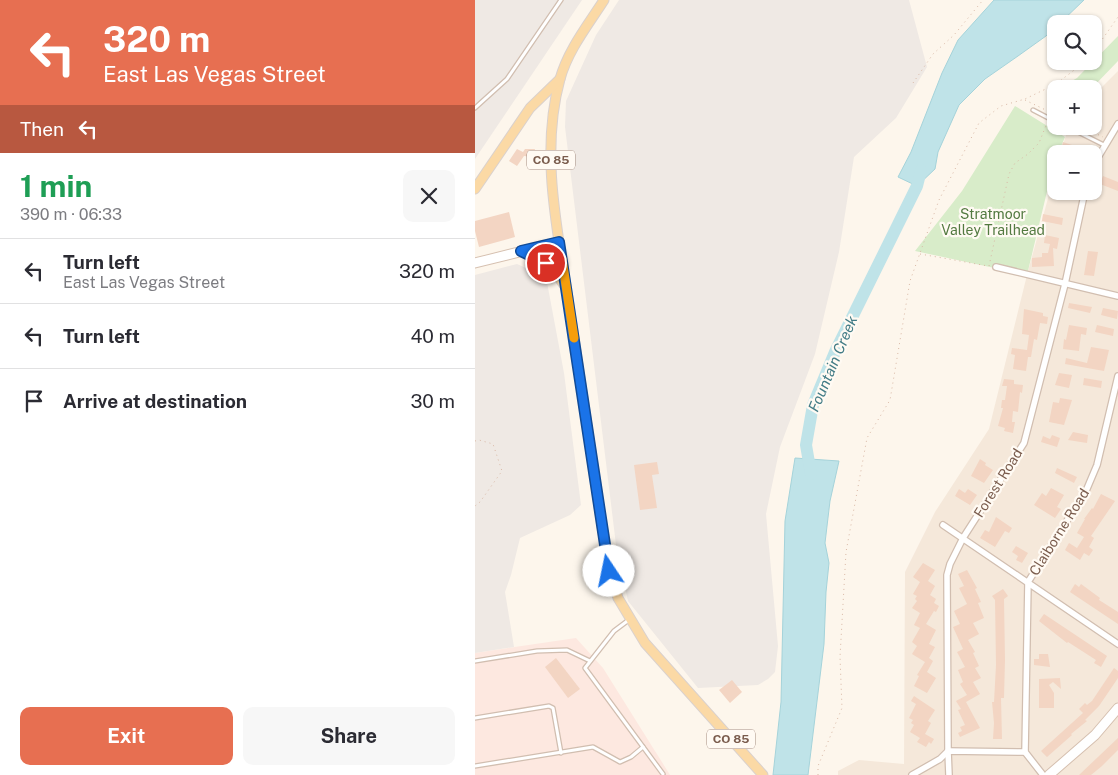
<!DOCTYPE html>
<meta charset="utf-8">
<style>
body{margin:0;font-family:"Public Sans",sans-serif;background:#f7f7f7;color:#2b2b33;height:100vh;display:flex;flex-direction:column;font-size:19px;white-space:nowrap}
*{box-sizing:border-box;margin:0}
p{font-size:16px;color:#7c7c81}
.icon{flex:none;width:28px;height:28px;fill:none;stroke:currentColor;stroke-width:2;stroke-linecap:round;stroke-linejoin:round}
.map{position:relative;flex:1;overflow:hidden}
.details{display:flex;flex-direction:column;background:#fff;width:475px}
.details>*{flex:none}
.hud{background:#e76f51;color:#fff;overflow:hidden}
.fabs{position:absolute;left:572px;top:15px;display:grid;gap:10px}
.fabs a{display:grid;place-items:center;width:55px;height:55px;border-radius:10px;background:#fff;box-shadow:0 1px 4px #0004;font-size:25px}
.pin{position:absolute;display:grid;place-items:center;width:42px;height:42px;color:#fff;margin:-21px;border:2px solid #fff;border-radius:50%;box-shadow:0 1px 5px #0007}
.me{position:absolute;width:55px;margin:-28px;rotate:349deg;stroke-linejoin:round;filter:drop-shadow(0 0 4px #0008)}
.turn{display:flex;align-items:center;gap:18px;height:105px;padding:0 20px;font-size:22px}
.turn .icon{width:65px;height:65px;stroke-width:2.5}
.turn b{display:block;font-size:35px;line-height:42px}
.then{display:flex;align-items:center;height:48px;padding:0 20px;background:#0003;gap:10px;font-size:19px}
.round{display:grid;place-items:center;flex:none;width:52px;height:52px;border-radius:10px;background:#f7f7f7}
.headline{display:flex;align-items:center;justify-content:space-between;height:85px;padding:0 20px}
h1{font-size:30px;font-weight:700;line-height:38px;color:#1e9e55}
.action{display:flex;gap:10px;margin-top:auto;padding:10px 20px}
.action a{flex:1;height:58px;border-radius:10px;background:#e76f51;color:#fff;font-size:20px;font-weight:700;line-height:58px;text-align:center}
.action a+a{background:#f7f7f7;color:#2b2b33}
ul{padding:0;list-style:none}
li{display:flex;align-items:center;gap:15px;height:65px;padding:0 20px;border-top:1px solid #e1e1e2}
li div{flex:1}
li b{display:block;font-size:19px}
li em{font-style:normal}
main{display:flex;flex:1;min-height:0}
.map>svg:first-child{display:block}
</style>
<main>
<section class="details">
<div class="hud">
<div class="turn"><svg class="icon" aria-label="left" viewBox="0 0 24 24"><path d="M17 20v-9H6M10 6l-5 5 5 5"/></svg><div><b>320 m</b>East Las Vegas Street</div></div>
<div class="then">Then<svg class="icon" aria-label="left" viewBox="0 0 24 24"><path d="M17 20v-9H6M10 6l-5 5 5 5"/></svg></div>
</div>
<div class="headline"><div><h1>1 min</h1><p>390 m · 06:33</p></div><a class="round"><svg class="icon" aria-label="close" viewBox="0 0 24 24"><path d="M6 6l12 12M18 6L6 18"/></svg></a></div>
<ul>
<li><svg class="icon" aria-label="left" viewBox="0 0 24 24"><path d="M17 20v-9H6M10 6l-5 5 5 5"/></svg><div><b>Turn left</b><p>East Las Vegas Street</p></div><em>320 m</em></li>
<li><svg class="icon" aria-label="left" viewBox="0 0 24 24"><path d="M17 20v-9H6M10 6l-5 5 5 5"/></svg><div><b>Turn left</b></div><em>40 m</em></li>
<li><svg class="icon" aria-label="arrive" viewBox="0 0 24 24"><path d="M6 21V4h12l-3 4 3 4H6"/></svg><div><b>Arrive at destination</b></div><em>30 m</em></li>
</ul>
<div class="action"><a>Exit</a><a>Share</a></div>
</section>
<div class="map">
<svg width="643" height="775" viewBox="0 0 643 775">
<rect width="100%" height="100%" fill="#fdf6ec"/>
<path fill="#f5e8da" d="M 643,71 L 643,775 L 363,775 L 363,771 L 384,760 L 429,764 L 430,572 L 460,512 L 514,429 L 552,275 L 581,169 L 581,191 L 619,191 L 619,154 L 585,154 L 594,126 L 619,126 L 619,95 Z"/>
<path fill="#fde8e0" d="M 101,638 L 128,668 L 195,775 L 0,775 L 0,653 Z"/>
<g fill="#efe9e4">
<path d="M 0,0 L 107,0 L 0,159 Z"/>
<path d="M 144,0 L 434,0 L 452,67 L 421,118 L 379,157 L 364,252 L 340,354 L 305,447 L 291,514 L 303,646 L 300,672 L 293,679 L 283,685 L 223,688 L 153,601 L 142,553 L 90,127 L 91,101 L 121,35 Z"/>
<path d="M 42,264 L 71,277 L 89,373 L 106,505 L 95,515 L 45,538 L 36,575 L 30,592 L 39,647 L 0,653 L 0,275 Z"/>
</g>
<g fill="#d8ecc9">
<path d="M 643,36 L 643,61 L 616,89 L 583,89 L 602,78 Z"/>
<path d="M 540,106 L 590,137 L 583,154 L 581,154 L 552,275 L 440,251 L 487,191 Z"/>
</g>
<g fill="#bfe3e8" stroke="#a5d3da">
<path d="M 519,0 L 609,0 L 584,24 L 581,24 L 581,26 L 571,36 L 543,56 L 510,79 L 484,105 L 463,152 L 460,169 L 442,186 L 423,177 L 436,152 L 467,73 L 483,40 Z"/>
<path d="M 320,458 L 364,461 L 355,501 L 350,543 L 354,563 L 351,592 L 349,644 L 333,775 L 298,775 L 306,702 L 310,521 Z"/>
</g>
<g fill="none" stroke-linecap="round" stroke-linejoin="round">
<path stroke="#bfe3e8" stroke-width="12" d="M 336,474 L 331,445 L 338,405 L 360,352 L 442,186 L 446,170"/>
</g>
<g fill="#f3d5c3">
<path d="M 588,142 L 606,148 L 604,154 L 586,149 Z"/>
<path d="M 42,149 L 48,152 L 50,149 L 60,149 L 58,157 L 49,156 L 42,166 L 34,161 Z"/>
<path d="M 628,176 L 643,182 L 643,191 L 625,184 Z"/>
<path d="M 34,212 L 40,237 L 4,247 L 0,231 L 0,221 Z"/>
<path d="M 568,214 L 588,218 L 587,225 L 567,221 Z"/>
<path d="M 570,235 L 584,238 L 582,249 L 578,248 L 579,266 L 557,267 L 557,258 L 567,257 L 567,253 L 573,253 L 575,244 L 569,243 Z"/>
<path d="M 613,251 L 623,252 L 619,276 L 609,275 Z"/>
<path d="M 594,303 L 617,307 L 615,313 L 593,308 Z"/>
<path d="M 628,308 L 643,311 L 642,319 L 626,315 Z"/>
<path d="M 549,309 L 568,313 L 568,316 L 573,317 L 572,324 L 565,323 L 562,340 L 559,339 L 556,357 L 553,357 L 551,371 L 538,369 L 540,355 L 536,354 L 537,348 L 552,350 L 554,335 L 547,334 Z"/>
<path d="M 594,325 L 612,328 L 611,335 L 606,334 L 604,351 L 588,349 L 589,339 L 591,340 Z"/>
<path d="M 622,325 L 639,329 L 638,336 L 620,332 Z"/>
<path d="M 616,347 L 634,350 L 629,371 L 590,364 L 591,358 L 612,363 Z"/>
<path d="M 584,373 L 597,375 L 594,388 L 580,385 Z"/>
<path d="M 609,378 L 627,381 L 626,388 L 608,385 Z"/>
<path d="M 529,379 L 539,380 L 539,384 L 548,385 L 547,393 L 545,392 L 543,412 L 538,411 L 537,422 L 540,422 L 538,433 L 529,431 L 530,428 L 523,426 L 528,408 L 526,408 L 527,400 L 530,400 L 532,386 L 527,386 Z"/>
<path d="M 585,398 L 597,400 L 589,425 L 574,422 L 578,402 L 584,403 Z"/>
<path d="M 598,432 L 613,435 L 612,443 L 593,440 Z"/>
<path d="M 577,435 L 585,438 L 582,447 L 566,442 L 568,436 L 575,439 Z"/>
<path d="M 505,459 L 511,463 L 510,465 L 518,470 L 509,483 L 496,476 Z"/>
<path d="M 182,462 L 184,474 L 177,475 L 182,508 L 165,510 L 159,465 Z"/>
<path d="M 582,468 L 602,477 L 599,483 L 580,473 Z"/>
<path d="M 576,488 L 589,495 L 582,507 L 586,509 L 580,518 L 559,505 L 567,493 L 571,496 Z"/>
<path d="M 484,489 L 490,493 L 493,489 L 502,495 L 495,505 L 480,496 Z"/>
<path d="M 626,494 L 640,501 L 616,536 L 619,538 L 614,547 L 618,550 L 614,556 L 609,553 L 605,560 L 590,550 L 594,543 L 602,548 L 609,537 L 602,533 L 610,519 L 609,519 L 617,508 L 618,509 Z"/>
<path d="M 521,517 L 537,528 L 534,533 L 530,531 L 520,547 L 505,538 L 510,530 L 514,532 Z"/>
<path d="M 541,546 L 553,553 L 547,563 L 541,560 L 543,556 L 537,552 Z"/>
<path d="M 448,563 L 460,570 L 453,581 L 460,586 L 455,595 L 461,599 L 459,603 L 464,606 L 461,612 L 459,611 L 451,624 L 461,630 L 454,644 L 460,647 L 454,658 L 458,661 L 452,672 L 461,678 L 452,693 L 439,686 L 444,676 L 442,675 L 450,662 L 437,654 L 442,646 L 437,642 L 445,628 L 439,625 L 445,613 L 437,608 L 442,601 L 440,599 L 442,596 L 438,594 L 445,582 L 438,577 Z"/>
<path d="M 492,570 L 502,588 L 500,589 L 506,602 L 503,603 L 509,618 L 498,623 L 504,634 L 493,640 L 500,652 L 498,653 L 504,666 L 500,668 L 506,678 L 498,682 L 505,694 L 491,702 L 505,728 L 485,737 L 483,733 L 487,731 L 485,727 L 490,725 L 483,710 L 486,709 L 481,701 L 492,695 L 485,684 L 488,682 L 483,670 L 490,667 L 482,652 L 488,649 L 478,627 L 485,624 L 479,611 L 492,604 L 484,588 L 489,586 L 483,574 Z"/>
<path d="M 600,584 L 604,587 L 606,584 L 625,598 L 624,600 L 643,612 L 643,624 L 595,592 Z"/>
<path d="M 528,589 L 533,596 L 529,599 L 530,660 L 529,698 L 526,698 L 527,739 L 518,739 L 519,723 L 517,702 L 519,702 L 521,665 L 520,600 L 517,596 Z"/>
<path d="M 569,614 L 632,656 L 626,667 L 619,663 L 621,660 L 593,642 L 592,643 L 564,621 Z"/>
<path d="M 564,654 L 573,654 L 575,667 L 559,665 L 559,659 L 564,659 Z"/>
<path d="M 81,658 L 105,689 L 93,698 L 70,667 Z"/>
<path d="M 639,668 L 643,671 L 643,678 L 624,706 L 610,720 L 612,721 L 596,734 L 597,735 L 572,757 L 566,751 L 608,713 L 604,709 L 610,703 L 612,705 L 617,701 Z"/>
<path d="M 585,678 L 586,689 L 578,682 L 574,685 L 579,693 L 579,708 L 564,708 L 564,679 Z"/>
<path d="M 257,680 L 267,692 L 255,703 L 244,690 Z"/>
<path d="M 439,696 L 460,710 L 453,721 L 456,723 L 450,734 L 459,739 L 456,744 L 454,742 L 451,747 L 442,742 L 445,738 L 435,732 L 439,725 L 436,723 L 438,720 L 434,718 L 441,704 L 436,701 Z"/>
<path d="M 643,738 L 643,750 L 627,766 L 616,775 L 604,775 Z"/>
</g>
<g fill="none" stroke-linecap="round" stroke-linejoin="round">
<defs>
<g id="lane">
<path d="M 0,108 L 32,79 L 86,0"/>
<path d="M 558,110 L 581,122"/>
<path d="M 591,126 L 629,145"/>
<path d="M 155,619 L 139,631 L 110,668 L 188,774"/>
<path d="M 0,661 L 62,651 L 92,650 L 115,661"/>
<path d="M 0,718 L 74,706 L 78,708 L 86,753"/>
<path d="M 0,766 L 118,747 L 145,762 L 156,757 L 168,747"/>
</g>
<g id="street">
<path d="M 619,164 L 643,124"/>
<path d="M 521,267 L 643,296"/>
<path d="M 468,525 L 643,644"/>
<path d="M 437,775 L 465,759 L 473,751 L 550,752"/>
<path d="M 474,775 L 473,751 L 472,575 L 475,564 L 488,538 L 549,443 L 590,284 L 610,191"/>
<path d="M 568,775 L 550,752 L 553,582 L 611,491 L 622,465 L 643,376"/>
</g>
<g id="secondary">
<path d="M 0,263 L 84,242"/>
<path d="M 574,775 L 620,735 L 643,708"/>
</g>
<g id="primary">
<path d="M 129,0 C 113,25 93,50 85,79 C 64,155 84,237 95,312 C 107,394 120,477 132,559 L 143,598 L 170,643 L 288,775"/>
<path d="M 0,189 L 55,108 L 85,79"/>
<path d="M 46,251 L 76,266 L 89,285"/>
</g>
</defs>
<use href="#lane" stroke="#d1beb0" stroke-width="5.5"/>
<use href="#street" stroke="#d1beb0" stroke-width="8"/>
<use href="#secondary" stroke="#d6c0b0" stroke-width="11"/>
<use href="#primary" stroke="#dad1cd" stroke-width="11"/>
<g stroke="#d9b8a5" stroke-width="1" stroke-dasharray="1 4" stroke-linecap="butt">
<path d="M 619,51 L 643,17"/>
<path d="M 438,83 L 458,54 L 479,35 L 508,0"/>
<path d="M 550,100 L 581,115"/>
<path d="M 605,126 L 628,137"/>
<path d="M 445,254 L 513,266"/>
<path d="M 514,266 L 534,174 L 540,163 L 553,154 L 564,143 L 572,123"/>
<path d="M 0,441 L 4,440 L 18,444 L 27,471 L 5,502 L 0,506"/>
<path d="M 343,775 L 343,766 L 367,708 L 365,657 L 371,552 L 392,438 L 415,400 L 435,281 L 464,200 L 504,123 L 526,106 L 550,99 L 581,84 L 611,61"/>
</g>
<use href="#lane" stroke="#fff" stroke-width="3"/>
<use href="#street" stroke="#fff" stroke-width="5.5"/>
<use href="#secondary" stroke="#fff" stroke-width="9"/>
<use href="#primary" stroke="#fbd9a5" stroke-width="9"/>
</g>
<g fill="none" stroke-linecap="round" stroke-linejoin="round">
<defs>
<path id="route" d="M 71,263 L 46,251 L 84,242 L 134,571"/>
</defs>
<use href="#route" stroke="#114b97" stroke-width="12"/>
<use href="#route" stroke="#1a73e8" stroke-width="9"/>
<path stroke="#f59e0b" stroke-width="9" d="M 87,259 L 99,338"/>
</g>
<g text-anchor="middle" stroke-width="4.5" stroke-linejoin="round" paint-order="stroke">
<g fill="#fffaf3" stroke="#a28b7f" stroke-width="1">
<rect x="52" y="150.5" width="48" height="19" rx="4"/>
<rect x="232" y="729.5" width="48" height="19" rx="4"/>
</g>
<g font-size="12" font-weight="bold" fill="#7a5c4d">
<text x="76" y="164">CO 85</text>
<text x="256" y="743">CO 85</text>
</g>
<g font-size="14" fill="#537a41" stroke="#fffaf3">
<text x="518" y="219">Stratmoor<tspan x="518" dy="16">Valley Trailhead</tspan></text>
</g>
<g font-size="14" fill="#7a5c4d" stroke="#fffaf3">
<text transform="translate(523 483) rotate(-58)" y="5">Forest Road</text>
<text transform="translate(584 532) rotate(-58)" y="5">Claiborne Road</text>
</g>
<g font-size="15" font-style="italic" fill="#437c86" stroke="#fffaf3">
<text transform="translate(358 364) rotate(-67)" y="5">Fountain Creek</text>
</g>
</g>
</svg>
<div class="fabs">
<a><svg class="icon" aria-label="search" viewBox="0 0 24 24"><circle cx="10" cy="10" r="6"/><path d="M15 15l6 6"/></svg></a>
<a>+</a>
<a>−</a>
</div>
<div class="pin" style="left:71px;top:263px;background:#d93025"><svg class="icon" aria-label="arrive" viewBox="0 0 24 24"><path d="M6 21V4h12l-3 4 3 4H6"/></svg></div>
<svg class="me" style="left:134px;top:571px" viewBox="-20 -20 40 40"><circle r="19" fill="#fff"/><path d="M0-13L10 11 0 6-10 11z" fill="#1a73e8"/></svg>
</div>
</main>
